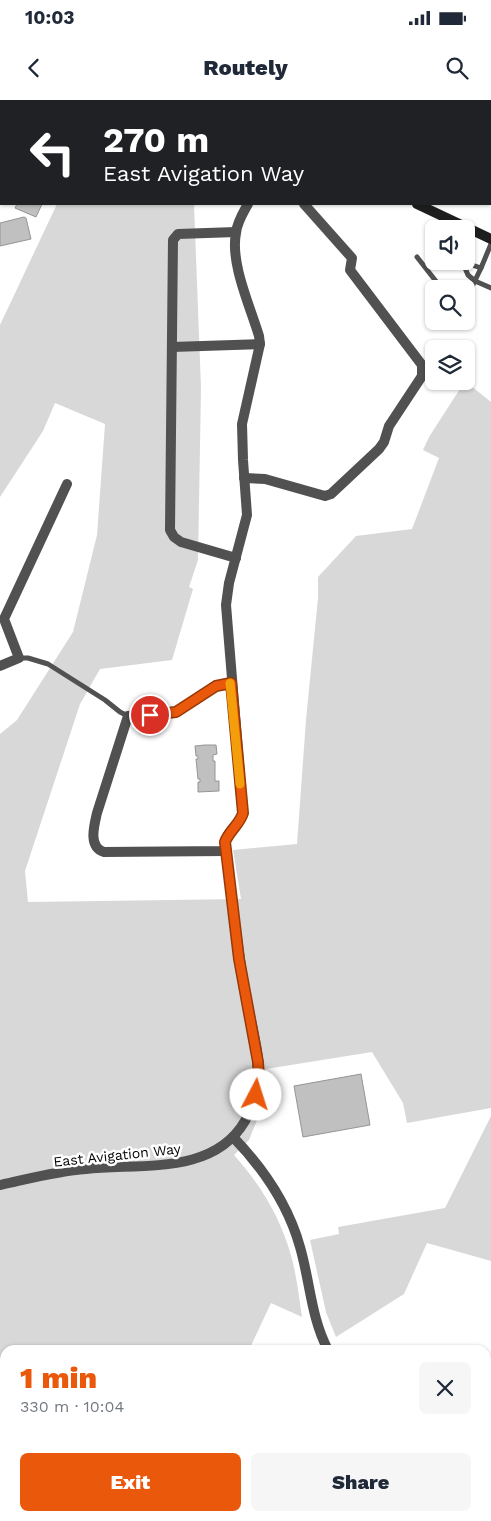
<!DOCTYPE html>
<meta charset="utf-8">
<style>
body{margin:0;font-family:"Work Sans",sans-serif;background:#f6f6f7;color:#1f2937;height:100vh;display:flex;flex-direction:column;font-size:19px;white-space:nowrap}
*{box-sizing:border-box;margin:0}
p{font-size:16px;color:#747a83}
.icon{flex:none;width:28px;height:28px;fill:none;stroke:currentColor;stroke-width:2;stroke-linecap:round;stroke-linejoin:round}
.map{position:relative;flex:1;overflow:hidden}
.side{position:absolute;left:0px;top:1245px;width:491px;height:176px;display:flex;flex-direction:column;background:#fff;border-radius:15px 15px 0 0;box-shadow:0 1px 4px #0004}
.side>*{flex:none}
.banner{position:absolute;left:0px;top:0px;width:491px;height:105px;box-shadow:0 1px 4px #0004;background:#202124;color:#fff;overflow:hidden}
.tools{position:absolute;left:425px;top:120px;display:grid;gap:10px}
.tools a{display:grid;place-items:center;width:50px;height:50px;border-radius:8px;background:#fff;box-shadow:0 1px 4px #0004;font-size:25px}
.pin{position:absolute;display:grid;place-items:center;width:42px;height:42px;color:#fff;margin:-21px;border:2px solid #fff;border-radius:50%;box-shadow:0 1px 5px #0007}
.me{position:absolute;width:55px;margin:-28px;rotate:5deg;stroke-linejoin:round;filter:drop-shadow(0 0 4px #0008)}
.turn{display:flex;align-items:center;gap:18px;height:105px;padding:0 20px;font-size:22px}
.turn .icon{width:65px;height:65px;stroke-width:2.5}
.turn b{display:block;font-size:35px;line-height:42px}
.round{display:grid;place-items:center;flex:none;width:52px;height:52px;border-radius:8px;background:#f6f6f7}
.head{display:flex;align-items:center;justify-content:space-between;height:85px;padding:0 20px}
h1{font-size:30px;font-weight:800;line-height:38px;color:#ea580c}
.action{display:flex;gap:10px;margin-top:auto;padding:10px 20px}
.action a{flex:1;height:58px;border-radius:8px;background:#ea580c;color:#fff;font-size:20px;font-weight:800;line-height:58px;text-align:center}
.action a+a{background:#f6f6f7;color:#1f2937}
.status{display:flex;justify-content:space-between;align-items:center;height:35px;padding:0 25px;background:#fff;direction:ltr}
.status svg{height:14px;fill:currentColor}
header{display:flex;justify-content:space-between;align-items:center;height:65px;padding:0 20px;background:#fff;font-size:22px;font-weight:800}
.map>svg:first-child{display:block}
</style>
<div class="status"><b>10:03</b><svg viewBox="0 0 49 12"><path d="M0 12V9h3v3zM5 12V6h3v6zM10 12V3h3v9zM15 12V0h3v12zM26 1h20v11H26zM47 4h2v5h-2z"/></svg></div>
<header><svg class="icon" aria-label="back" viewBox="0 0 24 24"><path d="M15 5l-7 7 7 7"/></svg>Routely<svg class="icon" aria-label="search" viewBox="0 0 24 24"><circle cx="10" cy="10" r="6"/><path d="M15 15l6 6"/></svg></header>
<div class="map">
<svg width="491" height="1421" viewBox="0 0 491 1421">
<rect width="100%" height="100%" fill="#fff"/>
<g fill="#d8d8d8">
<path d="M 57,104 L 194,104 L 201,288 L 198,460 L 189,487 L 193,489 L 172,560 L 100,569 L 80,604 L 25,771 L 28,802 L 241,799 L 233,750 L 297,744 L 306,620 L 318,498 L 318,477 L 356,436 L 412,429 L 439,358 L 423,350 L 429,337 L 465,281 L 491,302 L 491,1008 L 407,1023 L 403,1003 L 372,952 L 266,969 L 263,1005 L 249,1040 L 234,1055 C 261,1085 282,1120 292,1159 C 297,1178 299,1198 302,1217 L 271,1203 L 249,1250 L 5,1250 L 5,1271 L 0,1268 L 0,634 L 17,620 L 73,532 L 97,435 L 105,324 L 55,303 L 43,331 L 0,397 L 0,225 Z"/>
<path d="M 491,1016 L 491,1161 L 427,1143 L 404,1194 L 336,1237 L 326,1212 L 310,1140 L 339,1134 L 338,1127 L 445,1108 Z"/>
</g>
<g fill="#c0c0c0" stroke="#959595">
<path d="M 275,0 L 334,0 L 334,1 Z"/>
<path d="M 17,104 L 42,104 L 36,117 L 15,108 Z"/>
<path d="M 24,117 L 26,118 L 31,139 L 0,146 L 0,123 Z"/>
<path d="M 205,645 L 216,645 L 217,654 L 213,655 L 213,661 L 215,661 L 215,681 L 219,681 L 219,691 L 198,692 L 198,682 L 200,682 L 200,679 L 198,679 L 196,659 L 198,659 L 198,656 L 196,656 L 195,646 Z"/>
<path d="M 361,974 L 370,1025 L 303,1037 L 294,986 Z"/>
<path d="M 491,1388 L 491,1421 L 476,1421 L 478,1416 L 486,1416 L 486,1398 Z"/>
<path d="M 391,1416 L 448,1416 L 446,1421 L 389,1421 Z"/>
</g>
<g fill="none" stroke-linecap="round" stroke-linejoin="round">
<g stroke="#515151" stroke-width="5">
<path d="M 482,0 L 485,1"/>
<path d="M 339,1 L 339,0"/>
<path d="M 372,1 L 372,0"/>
<path d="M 490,3 L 491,4"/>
<path d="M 490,79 L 491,80"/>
<path d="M 417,157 L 442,189"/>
<path d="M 462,161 L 468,175 L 475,181 L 491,188"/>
<path d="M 463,162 L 481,168 L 491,144"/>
<path d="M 466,194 L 470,191 L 481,168"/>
<path d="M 19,558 L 28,558 L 48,564 L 105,600 L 120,612 L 128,616"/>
<path d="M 226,751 L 232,799"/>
<path d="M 296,1421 L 296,1420"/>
</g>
<g stroke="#515151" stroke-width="10">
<path d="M 0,82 L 1,82"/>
<path d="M 236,132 L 178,134 L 173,140 L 170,430 L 174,437 L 181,442 L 236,458"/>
<path d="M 172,247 L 260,244"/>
<path d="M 244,378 L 265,379 L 325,396 L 331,394 L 379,349 L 384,342 L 389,326 L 422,276 L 422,265 L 350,170 L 352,158 L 304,104"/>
<path d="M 0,566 L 19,558 L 4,519 L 67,384"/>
<path d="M 231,583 L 216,586 L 176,612 L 128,616 L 97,713 C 94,726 88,747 104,752 L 226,751 C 223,729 238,730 243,713 L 226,505 L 229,483 L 247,415 L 243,360 L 242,324 L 260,244 L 259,236 C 250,206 230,163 236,133 C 237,122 243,113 248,104"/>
<path d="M 233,1037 C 264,1069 288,1104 300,1147 C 310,1181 311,1218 328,1250"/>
<path d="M 0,1085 C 28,1079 57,1071 86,1069 C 139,1063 213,1076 245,1021 C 252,1008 258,994 259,979 C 260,953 251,925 247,900 C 240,866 236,833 232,799"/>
<path d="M 486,1345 L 491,1348"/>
<path d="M 0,1357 L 5,1359"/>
<path d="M 127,1416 L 138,1421"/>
<path d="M 108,1421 L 111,1416"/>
</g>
<g stroke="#1e1e1e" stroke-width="10">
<path d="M 197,0 L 199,1"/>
<path d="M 417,104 L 491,139"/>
</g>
</g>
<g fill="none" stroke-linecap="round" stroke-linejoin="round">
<defs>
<path id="route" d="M 150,615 L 176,612 L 216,586 L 231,583 L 243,713 C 240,724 229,731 225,742 L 239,859 L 258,962 L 259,979 L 256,995"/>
</defs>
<use href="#route" stroke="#983908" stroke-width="12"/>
<use href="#route" stroke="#ea580c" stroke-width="9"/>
<path stroke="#f59e0b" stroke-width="9" d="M 230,583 L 240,684"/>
</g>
<g text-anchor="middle" stroke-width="5" stroke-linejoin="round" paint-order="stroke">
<g font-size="14" fill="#000" stroke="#fff">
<text transform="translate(117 1055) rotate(-6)" y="5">East Avigation Way</text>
</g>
</g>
</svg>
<div class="tools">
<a><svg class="icon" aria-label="sound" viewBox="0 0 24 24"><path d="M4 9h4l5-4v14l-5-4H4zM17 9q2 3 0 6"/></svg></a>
<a><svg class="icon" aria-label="search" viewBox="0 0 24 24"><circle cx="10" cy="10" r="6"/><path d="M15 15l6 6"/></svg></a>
<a><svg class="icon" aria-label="layers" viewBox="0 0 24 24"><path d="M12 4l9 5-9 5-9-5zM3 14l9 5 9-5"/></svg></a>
</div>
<div class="pin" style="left:150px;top:615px;background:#d93025"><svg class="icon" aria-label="arrive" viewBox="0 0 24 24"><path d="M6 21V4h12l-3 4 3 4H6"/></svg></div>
<svg class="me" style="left:256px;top:995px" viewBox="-20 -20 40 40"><circle r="19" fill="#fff"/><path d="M0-13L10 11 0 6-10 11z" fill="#ea580c"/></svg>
<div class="banner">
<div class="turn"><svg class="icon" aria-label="left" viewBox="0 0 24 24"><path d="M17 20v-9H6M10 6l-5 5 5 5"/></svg><div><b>270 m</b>East Avigation Way</div></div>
</div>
<section class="side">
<div class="head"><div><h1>1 min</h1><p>330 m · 10:04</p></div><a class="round"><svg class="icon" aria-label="close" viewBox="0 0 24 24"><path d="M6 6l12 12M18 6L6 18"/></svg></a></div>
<div class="action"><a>Exit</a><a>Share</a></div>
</section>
</div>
